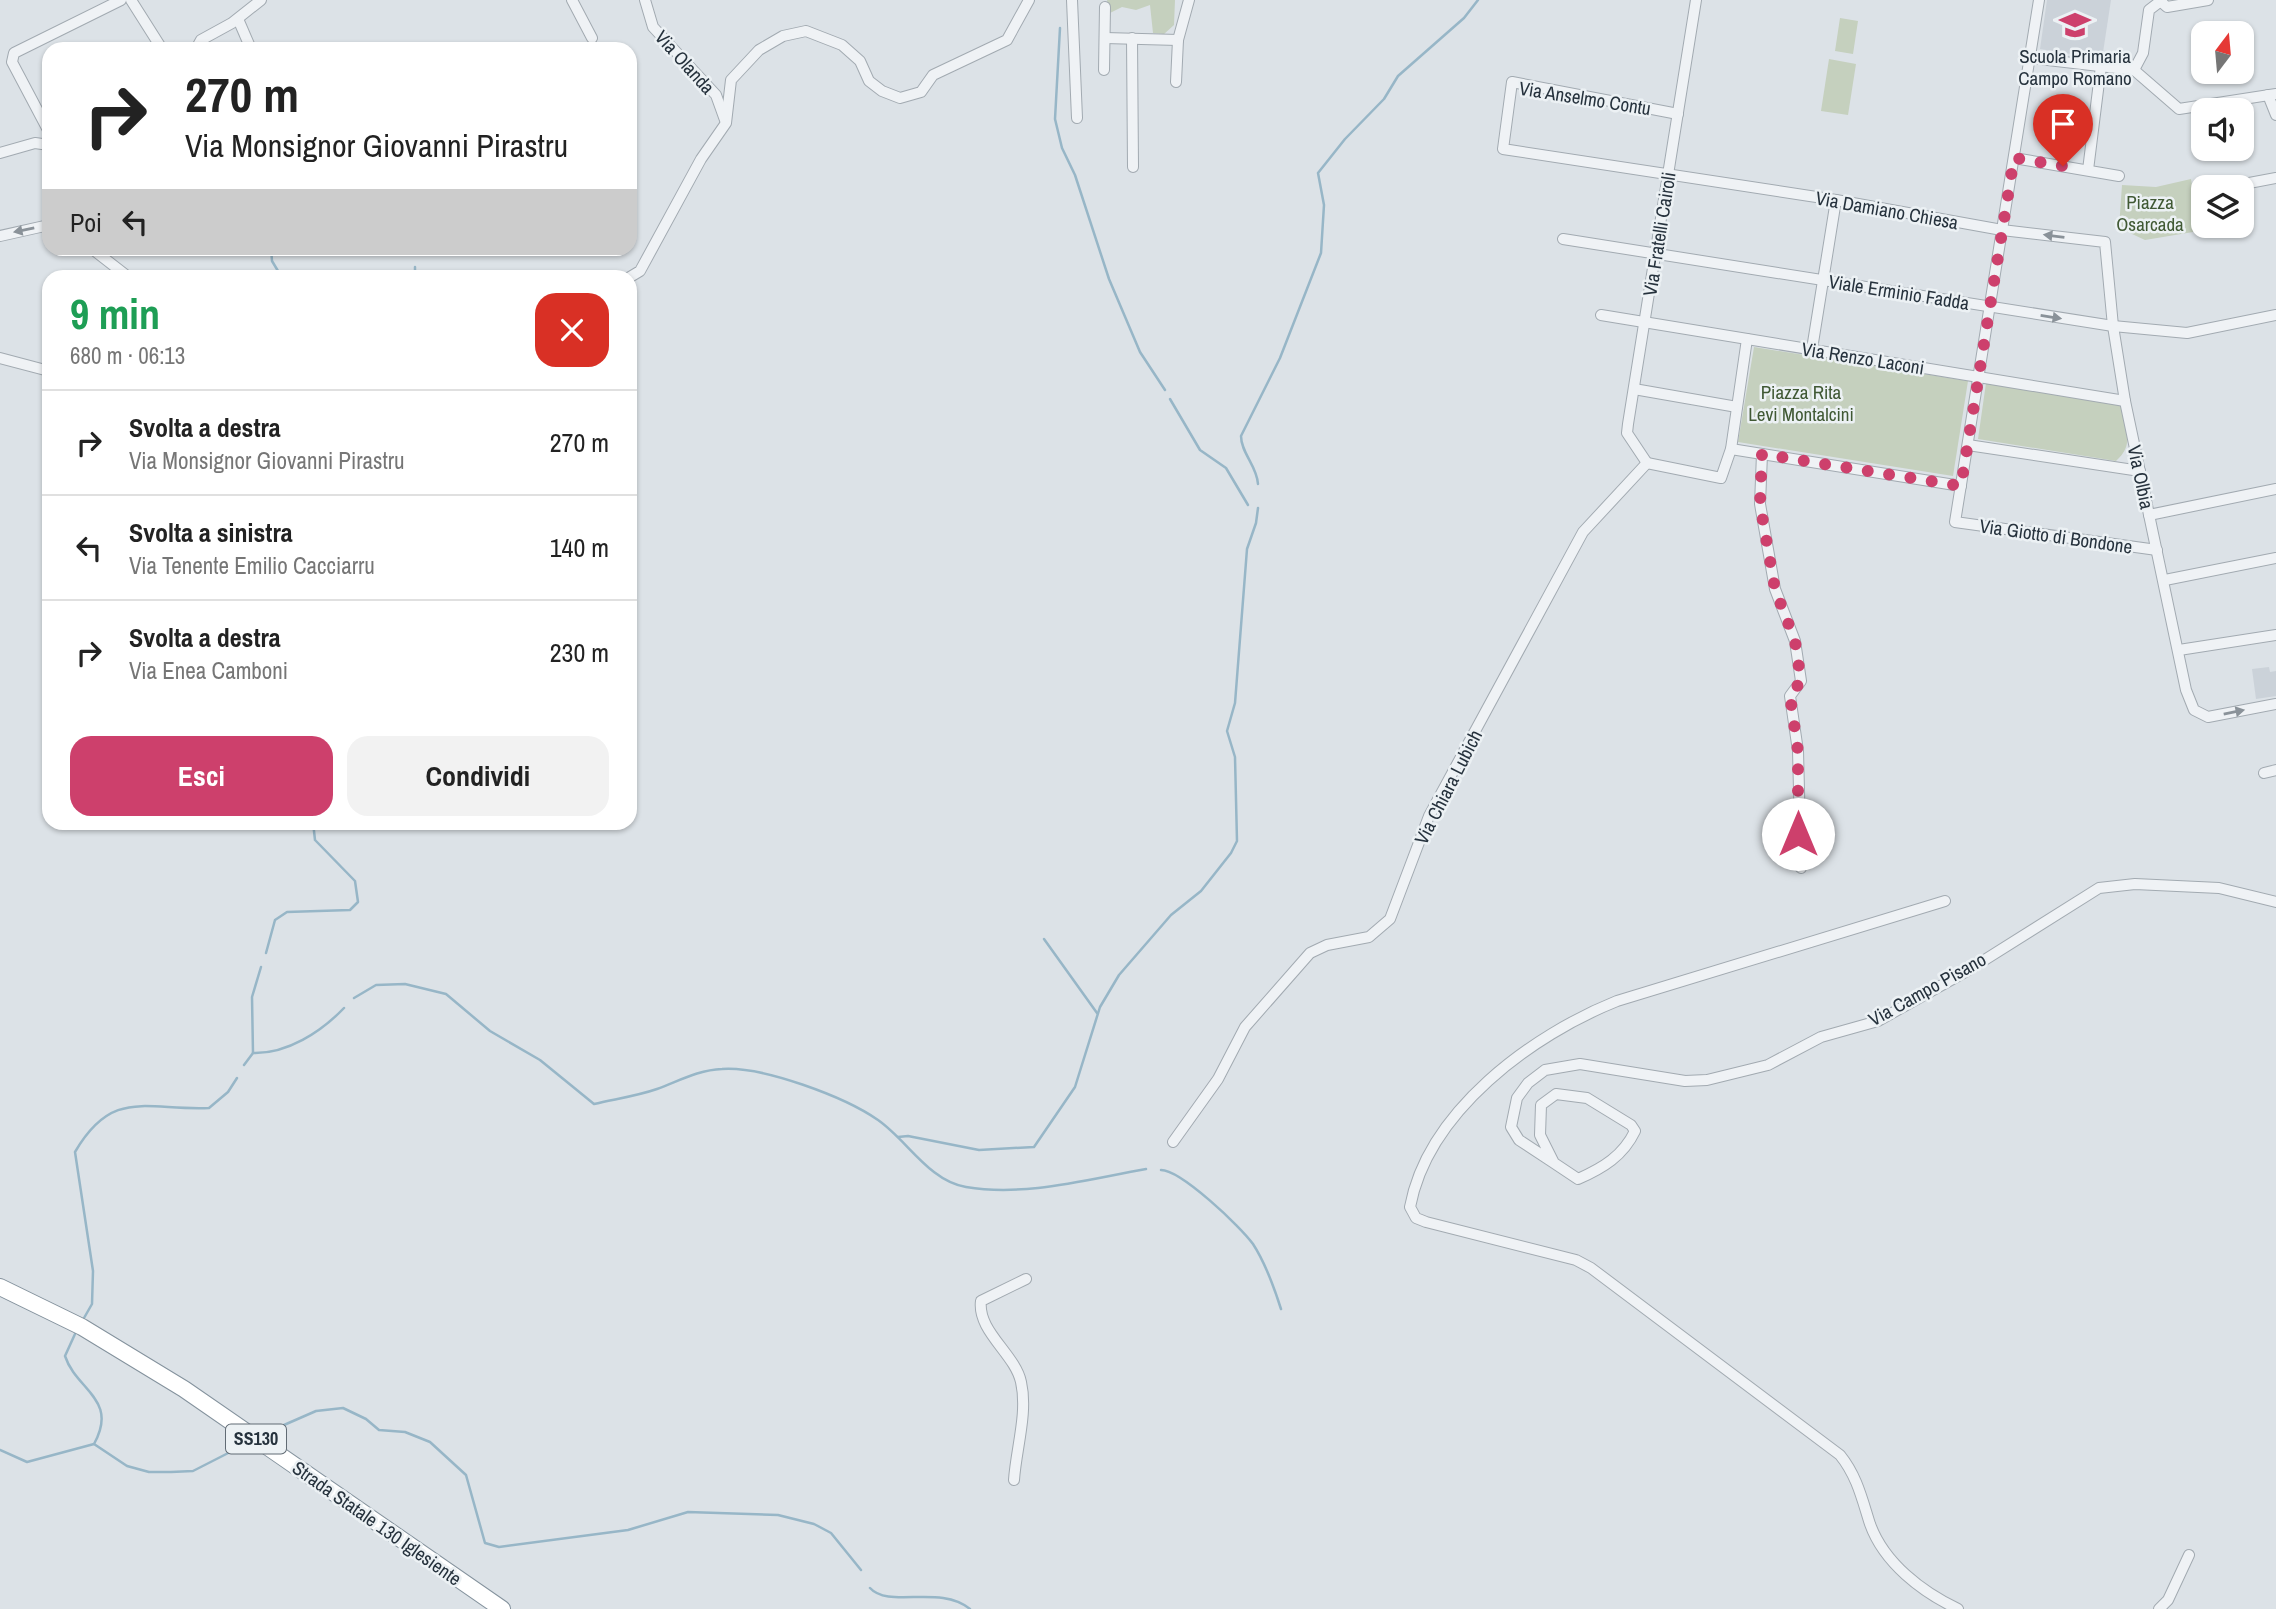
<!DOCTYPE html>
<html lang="it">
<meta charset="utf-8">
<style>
body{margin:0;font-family:"Archivo Narrow",sans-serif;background:#f2f2f2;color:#222;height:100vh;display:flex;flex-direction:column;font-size:26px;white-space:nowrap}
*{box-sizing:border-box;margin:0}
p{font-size:23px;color:#767676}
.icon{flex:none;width:38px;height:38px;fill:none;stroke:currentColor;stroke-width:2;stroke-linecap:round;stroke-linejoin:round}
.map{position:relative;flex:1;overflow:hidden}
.panel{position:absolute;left:42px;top:270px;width:595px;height:560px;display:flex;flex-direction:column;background:#fff;border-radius:21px;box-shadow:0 2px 5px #0004}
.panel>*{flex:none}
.banner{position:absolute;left:42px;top:42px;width:595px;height:214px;border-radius:21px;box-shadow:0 2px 5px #0004;background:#fff;color:#222;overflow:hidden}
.needle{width:46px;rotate:16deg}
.buttons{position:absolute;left:2191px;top:21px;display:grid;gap:14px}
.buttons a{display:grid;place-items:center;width:63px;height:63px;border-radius:14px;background:#fff;box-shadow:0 2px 5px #0004;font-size:35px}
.pin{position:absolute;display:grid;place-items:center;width:60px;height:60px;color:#fff;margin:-72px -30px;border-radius:50% 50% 50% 0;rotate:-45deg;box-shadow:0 0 7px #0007}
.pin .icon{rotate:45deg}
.me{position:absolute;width:77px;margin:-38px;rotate:0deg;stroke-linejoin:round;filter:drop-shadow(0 0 5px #0008)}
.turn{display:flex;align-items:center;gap:24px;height:147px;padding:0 28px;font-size:32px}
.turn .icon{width:91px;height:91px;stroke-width:2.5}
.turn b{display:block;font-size:49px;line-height:60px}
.then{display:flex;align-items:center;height:66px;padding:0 28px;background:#0003;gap:14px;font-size:26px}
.round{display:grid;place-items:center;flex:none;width:74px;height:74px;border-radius:21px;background:#f2f2f2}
.head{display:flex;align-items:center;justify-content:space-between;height:119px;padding:0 28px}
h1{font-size:42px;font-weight:700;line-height:52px;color:#1e9e55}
.cta{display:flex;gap:14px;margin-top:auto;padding:14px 28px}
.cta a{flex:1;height:80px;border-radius:21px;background:#cd406c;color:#fff;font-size:28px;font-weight:700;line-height:80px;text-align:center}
.cta a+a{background:#f2f2f2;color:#222}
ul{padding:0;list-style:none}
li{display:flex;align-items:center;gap:21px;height:105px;padding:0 28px;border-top:2px solid #e0e0e0}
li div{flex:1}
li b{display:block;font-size:26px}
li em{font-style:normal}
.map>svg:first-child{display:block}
</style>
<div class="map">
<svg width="2276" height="1609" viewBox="0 0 2276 1609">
<rect width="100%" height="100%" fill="#dce2e7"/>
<g fill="#cbd2d9">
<path d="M 2047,0 L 2111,0 L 2102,59 L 2040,49 Z"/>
<path d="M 2269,667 L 2270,672 L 2276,671 L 2276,696 L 2256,699 L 2252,669 Z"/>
</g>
<g fill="#c5d0be">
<path d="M 1107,0 L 1175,0 L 1174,25 L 1164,34 L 1153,33 L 1150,5 L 1136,10 L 1122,7 L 1110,13 Z"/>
<path d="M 1840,18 L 1858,21 L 1853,54 L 1835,51 Z"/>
<path d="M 1829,59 L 1856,64 L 1848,115 L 1821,111 Z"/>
<path d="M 2191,179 L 2199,231 L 2145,240 L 2119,228 L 2122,185 L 2156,187 Z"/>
<path d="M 1754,347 L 1968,381 L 1953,476 L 1738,442 Z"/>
<path d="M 1986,383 L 2121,405 C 2126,426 2135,445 2116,461 L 1978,439 Z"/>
</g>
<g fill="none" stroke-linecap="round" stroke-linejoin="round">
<g stroke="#97b6c7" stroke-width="2.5">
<path d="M 1060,28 L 1055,119 L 1062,148 L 1075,175 L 1109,279 L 1140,352 L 1165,390"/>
<path d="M 271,248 L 272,261 L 281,276"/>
<path d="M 415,267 L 415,276"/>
<path d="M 1170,399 L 1200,450 L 1226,468 L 1248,505"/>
<path d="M 1258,484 C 1257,466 1241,453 1241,436 L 1280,358 L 1321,253 L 1324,205 L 1318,173 L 1345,139 L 1384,99 L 1398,76 L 1464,18 L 1478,0"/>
<path d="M 1044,939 L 1097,1013"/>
<path d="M 266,953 L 275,920 L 287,912 L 350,910 L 358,902 L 355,881 L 315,840 L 313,822"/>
<path d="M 354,998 L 376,985 L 405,984 L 446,994 L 490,1031 L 540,1060 L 594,1104 C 615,1099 637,1096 657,1089 C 679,1081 698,1070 722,1069 C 763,1066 845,1097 878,1120 C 907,1140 929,1181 966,1187 C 1026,1197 1088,1179 1146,1169"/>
<path d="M 253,1053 L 252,997 L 261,967"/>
<path d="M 244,1065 L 253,1053 C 287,1054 321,1032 344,1008"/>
<path d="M 898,1137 L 908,1136 L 979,1150 L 1034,1147 L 1075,1087 L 1100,1007 L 1119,975 L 1171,915 L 1201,891 L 1231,853 L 1237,841 L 1235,757 L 1227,731 L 1235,703 L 1247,549 L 1256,523 L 1258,508"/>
<path d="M 1161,1170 C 1181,1170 1241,1227 1253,1244 C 1266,1264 1274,1287 1281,1309"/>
<path d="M 84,1318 L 92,1304 L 93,1271 L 75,1152 C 113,1087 147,1111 209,1108 L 228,1092 L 237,1078"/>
<path d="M 268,1432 L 316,1411 L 343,1408 L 366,1419 L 379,1430 L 405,1432 L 430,1442 L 466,1475 L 485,1543 L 499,1547 L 628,1530 L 688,1512 L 778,1515 L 814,1524 L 831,1533 L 861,1570"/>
<path d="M 94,1444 L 127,1466 L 149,1472 L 171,1472 L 193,1471 L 240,1447"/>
<path d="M 0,1450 L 27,1462 L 94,1444 C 119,1399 76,1390 65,1356 L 75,1334"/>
<path d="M 870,1588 C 889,1609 940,1584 970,1609"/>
</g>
<defs>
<g id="minor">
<path d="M 131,0 L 162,49"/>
<path d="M 572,0 L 592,38"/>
<path d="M 645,0 L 653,27 L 716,95 L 725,120"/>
<path d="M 1072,0 L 1077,118"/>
<path d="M 2039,0 L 1955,522 L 2157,550"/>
<path d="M 2160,1 L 2167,7 L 2208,0"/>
<path d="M 238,19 L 251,49"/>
<path d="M 1105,38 L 1178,40"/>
<path d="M 1132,38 L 1133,167"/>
<path d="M 196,49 L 201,40 L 232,23 L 261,0"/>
<path d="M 2030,58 L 2134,70"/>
<path d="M 1104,70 L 1105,7"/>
<path d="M 2134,70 L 2179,109 L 2276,94"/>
<path d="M 2134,70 L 2143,53 L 2149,10 L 2162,0"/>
<path d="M 1176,82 L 1178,40 L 1189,0"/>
<path d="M 2268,95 L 2276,115"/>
<path d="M 1678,114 L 1512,82 L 1503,149 L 1836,200 L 2002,230 L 2105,242 L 2113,326 L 2125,401 L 2186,690 L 2194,710 L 2208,717 L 2276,704"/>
<path d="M 49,132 L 12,62 L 14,53 L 121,0"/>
<path d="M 0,153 L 35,143 L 49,145"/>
<path d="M 2014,158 L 2119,176"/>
<path d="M 2088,170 L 2101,66"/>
<path d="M 2228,187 L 2276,178"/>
<path d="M 0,236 L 49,225"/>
<path d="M 1563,239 L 2113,326 L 2187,333 L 2276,315"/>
<path d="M 91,248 L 127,276"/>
<path d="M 630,277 L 640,271 L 701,159 L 726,123 L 731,80 L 759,50 L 783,36 L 806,31 L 842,45 L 860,61 L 869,81 L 882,91 L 900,98 L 921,92 L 933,75 L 1007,40 L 1029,0"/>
<path d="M 1601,315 L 2125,401"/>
<path d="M 1812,349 L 1836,200"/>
<path d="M 0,358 L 49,371"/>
<path d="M 1634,389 L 1737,407"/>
<path d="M 1968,445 L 2140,471"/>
<path d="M 1731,449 L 1961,486"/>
<path d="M 1762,454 L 1760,504 L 1775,589 L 1795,641 L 1801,681 L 1790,696 L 1798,751 L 1801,868"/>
<path d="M 1647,463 L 1627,433 L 1628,424 L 1696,0"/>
<path d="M 1647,463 L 1721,478 L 1731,449 L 1747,339"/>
<path d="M 2149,515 L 2276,489"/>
<path d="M 2165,580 L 2276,558"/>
<path d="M 2179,650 L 2276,635"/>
<path d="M 2264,773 L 2276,770"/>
<path d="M 1945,901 L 1617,1001 C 1532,1035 1428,1111 1410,1207 L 1416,1218 L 1426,1222 L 1576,1260 L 1591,1268 L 1840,1455 C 1857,1476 1862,1499 1870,1524 C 1884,1563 1922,1592 1958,1609"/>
<path d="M 1173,1142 L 1218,1079 L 1245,1027 L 1310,953 L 1327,945 L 1369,937 L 1390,919 L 1429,816 L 1583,532 L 1647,463"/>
<path d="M 1554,1163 L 1578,1179 C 1603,1168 1623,1156 1635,1131 L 1631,1125 L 1587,1098 L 1556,1094 L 1541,1105 L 1540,1135 L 1554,1163 L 1519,1140 L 1511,1127 L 1517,1098 L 1528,1083 L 1545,1070 L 1580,1064 L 1685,1081 L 1707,1080 L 1768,1065 L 1821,1037 L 1878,1021 L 1967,971 L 2099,888 L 2135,884 L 2219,888 L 2276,902"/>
<path d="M 1014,1480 C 1016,1449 1028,1413 1021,1382 C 1015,1354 977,1331 981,1301 L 1026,1279"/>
<path d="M 2159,1609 L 2168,1600 L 2189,1555"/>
</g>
<path id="highway" d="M 0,1287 L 82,1327 L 184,1389 L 502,1609"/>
</defs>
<use href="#minor" stroke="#a2aab1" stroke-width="12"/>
<use href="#highway" stroke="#84929d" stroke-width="18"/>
<use href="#minor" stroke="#eff2f5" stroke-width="10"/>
<use href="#highway" stroke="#fff" stroke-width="16"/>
</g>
<defs><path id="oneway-solid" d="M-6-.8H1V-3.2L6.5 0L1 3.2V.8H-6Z" transform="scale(1.75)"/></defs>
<g fill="#8a9299">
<use href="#oneway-solid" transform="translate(24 230) rotate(168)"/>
<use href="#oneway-solid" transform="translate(2054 236) rotate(-173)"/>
<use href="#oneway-solid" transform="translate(2051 317) rotate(9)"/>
<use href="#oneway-solid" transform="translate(2234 712) rotate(-11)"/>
</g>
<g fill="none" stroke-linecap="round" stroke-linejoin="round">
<path stroke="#cd406c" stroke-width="12" stroke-dasharray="0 21.6" d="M 1798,834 L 1798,751 L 1790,696 L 1801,681 L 1795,641 L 1775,589 L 1760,504 L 1762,454 L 1961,486 L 2014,158 L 2063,166"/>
</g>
<defs>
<symbol id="school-bare" viewBox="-9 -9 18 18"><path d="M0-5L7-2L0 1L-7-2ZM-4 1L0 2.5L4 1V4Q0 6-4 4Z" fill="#cd406c" stroke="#ecf1f4" stroke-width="2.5" paint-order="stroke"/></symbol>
</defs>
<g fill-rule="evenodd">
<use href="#school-bare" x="2053" y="3" width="44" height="44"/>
</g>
<g text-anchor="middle" stroke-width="5" stroke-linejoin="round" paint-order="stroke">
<rect fill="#ecf1f4" stroke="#616b74" stroke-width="2" x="226" y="1424.5" width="60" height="29" rx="5"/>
<g font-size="18" font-weight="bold" fill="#26323d">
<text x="256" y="1445">SS130</text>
</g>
<g font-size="19" fill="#26323d" stroke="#ecf1f4">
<text x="2075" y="63">Scuola Primaria<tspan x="2075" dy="22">Campo Romano</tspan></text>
</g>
<g font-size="19" fill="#26323d" stroke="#ecf1f4">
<text transform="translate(685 62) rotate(48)" y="7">Via Olanda</text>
<text transform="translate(1585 98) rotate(9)" y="7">Via Anselmo Contu</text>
<text transform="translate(1887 210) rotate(10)" y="7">Via Damiano Chiesa</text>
<text transform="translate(1659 234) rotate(-81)" y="7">Via Fratelli Cairoli</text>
<text transform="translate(1899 292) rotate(9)" y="7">Viale Erminio Fadda</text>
<text transform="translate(1863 358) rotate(9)" y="7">Via Renzo Laconi</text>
<text transform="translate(2141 477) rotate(78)" y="7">Via Olbia</text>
<text transform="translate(2056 536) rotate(8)" y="7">Via Giotto di Bondone</text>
<text transform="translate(1448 787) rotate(-63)" y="7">Via Chiara Lubich</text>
<text transform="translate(1927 989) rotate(-29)" y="7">Via Campo Pisano</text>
<text transform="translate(377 1523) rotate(35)" y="7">Strada Statale 130 Iglesiente</text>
</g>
<g font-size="19" fill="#405934" stroke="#ecf1f4">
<text x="2150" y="209">Piazza<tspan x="2150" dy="22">Osarcada</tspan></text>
<text x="1801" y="399">Piazza Rita<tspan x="1801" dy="22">Levi Montalcini</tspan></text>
</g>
</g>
</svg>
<div class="buttons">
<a><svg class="needle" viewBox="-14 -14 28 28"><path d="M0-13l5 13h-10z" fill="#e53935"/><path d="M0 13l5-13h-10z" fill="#767676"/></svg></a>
<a><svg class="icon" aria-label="sound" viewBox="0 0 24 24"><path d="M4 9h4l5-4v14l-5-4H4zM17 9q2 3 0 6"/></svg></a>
<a><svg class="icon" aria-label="layers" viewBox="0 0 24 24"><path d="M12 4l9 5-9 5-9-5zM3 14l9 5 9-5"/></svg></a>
</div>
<div class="pin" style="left:2063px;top:166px;background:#d93025"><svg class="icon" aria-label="arrive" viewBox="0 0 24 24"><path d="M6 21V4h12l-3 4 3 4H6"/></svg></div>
<svg class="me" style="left:1798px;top:834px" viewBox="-20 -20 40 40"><circle r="19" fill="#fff"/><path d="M0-13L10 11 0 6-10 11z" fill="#cd406c"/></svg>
<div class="banner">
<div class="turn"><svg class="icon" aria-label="right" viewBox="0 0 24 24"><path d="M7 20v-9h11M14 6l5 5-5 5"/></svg><div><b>270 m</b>Via Monsignor Giovanni Pirastru</div></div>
<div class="then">Poi<svg class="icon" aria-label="left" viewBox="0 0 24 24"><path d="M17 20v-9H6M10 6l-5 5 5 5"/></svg></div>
</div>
<section class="panel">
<div class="head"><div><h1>9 min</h1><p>680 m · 06:13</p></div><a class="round" style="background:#d93025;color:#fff"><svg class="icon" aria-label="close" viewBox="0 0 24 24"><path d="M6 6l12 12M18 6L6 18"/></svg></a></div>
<ul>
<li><svg class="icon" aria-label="right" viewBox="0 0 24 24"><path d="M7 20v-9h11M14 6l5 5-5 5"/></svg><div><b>Svolta a destra</b><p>Via Monsignor Giovanni Pirastru</p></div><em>270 m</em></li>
<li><svg class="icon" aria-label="left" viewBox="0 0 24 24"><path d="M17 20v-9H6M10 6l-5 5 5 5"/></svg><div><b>Svolta a sinistra</b><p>Via Tenente Emilio Cacciarru</p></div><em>140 m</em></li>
<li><svg class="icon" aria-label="right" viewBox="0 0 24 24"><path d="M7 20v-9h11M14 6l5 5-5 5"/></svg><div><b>Svolta a destra</b><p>Via Enea Camboni</p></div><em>230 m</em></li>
</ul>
<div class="cta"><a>Esci</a><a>Condividi</a></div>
</section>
</div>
